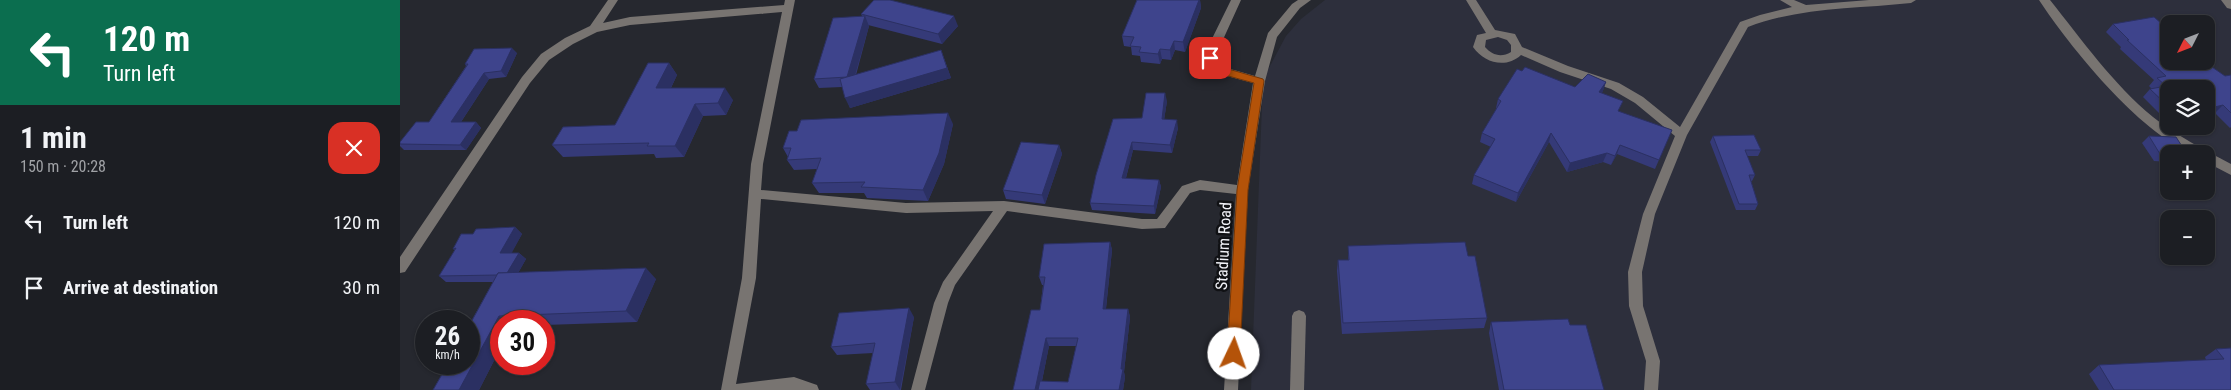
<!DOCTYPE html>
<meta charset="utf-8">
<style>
body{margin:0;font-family:"Roboto Condensed",sans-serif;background:#25272b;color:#f1f3f6;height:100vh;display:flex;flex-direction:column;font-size:19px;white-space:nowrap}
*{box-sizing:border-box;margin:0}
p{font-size:16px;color:#a0a2a6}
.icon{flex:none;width:28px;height:28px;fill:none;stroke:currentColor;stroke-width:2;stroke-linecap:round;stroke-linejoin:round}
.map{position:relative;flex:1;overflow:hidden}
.drawer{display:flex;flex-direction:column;background:#1c1e23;width:400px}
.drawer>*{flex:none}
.banner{background:#0b6e4f;color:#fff;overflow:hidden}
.needle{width:32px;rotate:228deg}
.fabs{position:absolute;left:1760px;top:15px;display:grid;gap:10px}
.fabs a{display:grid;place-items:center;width:55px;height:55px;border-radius:10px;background:#1c1e23;box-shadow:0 1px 4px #0004,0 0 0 1px #3a3c41;font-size:25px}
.speed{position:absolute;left:15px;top:310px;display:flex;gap:10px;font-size:25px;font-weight:700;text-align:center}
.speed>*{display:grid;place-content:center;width:65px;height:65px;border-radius:50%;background:#1c1e23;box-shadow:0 1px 4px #0004,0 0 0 1px #3a3c41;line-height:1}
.speed small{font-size:12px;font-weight:400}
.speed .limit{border:8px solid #d22;background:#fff;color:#111}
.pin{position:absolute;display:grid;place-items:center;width:42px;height:42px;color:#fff;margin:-21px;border-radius:10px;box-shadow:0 2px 8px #0006}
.me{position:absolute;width:55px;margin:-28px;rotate:3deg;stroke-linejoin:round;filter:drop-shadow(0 0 4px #0008)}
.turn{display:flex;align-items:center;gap:18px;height:105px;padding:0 20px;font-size:22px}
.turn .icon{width:65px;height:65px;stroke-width:2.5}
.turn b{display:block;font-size:35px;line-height:42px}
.round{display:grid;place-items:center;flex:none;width:52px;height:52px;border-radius:15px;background:#25272b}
.headline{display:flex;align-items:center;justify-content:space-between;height:85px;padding:0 20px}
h1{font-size:30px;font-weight:700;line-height:38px}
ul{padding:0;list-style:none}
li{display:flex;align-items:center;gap:15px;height:65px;padding:0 20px}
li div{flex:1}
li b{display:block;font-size:19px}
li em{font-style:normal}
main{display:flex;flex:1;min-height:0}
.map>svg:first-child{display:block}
</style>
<main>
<section class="drawer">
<div class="banner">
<div class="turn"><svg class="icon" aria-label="left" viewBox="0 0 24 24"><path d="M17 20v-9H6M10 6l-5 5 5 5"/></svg><div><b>120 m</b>Turn left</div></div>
</div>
<div class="headline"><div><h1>1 min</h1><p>150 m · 20:28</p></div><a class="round" style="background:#d93025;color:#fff"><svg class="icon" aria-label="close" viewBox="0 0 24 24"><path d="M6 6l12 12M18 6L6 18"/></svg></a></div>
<ul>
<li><svg class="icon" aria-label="left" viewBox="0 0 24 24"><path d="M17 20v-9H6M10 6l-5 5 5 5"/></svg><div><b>Turn left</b></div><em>120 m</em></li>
<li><svg class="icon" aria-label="arrive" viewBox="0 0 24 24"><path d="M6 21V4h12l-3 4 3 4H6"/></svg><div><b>Arrive at destination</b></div><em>30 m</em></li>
</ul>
</section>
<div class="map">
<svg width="1831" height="390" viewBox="0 0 1831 390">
<rect width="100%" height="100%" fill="#26282f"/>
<path fill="#2d2f3c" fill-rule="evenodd" d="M 925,0 L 1831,0 L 1831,390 L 851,390 L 863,79 L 886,36 L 901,19 ZM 1769,24 L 1806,24 L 1806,61 L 1769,61 ZM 1769,89 L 1806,89 L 1806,126 L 1769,126 ZM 1769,154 L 1806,154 L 1806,191 L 1769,191 ZM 1769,219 L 1806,219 L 1806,256 L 1769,256 Z"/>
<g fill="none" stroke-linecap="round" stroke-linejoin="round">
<g fill="#787471" fill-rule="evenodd">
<path d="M 208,0 L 218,0 L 203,23 L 230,17 L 384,5 L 385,0 L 395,0 L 363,164 L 361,190 L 506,203 L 604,201 L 742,219 L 757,219 L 782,186 L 800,180 L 837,185 L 853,83 L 812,72 L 804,64 L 804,55 L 831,0 L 841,0 L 816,55 L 816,63 L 820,66 L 855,76 L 868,33 L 892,4 L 898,0 L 911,0 L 900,8 L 877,37 L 865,81 L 848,190 L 838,390 L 824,390 L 836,194 L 800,190 L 790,193 L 765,228 L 742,229 L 607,211 L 555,285 L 548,303 L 525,390 L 511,390 L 534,303 L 543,282 L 593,211 L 506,213 L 361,199 L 356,278 L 336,384 L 394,377 L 417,385 L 419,390 L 321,390 L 342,278 L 351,164 L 382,12 L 230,25 L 197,32 L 173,44 L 149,60 L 130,83 L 5,272 L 0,273 L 0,257 L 122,77 L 141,54 L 165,38 L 190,26 Z"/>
<path d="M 1066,0 L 1076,0 L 1095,30 L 1115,34 L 1122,47 L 1168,66 L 1219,83 L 1243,97 L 1280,127 L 1340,22 L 1360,15 L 1392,7 L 1380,0 L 1394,0 L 1406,5 L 1469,0 L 1516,0 L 1511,3 C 1456,9 1400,7 1348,27 L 1287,135 L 1255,214 L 1242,272 L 1243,306 L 1260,361 L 1258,390 L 1244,390 L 1246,361 L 1229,306 L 1228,272 L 1243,214 L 1275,136 L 1235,103 L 1211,89 L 1160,72 L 1121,55 C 1106,69 1084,63 1073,47 L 1077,35 L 1086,33 ZM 1098,37 L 1107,40 L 1111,45 L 1111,52 C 1101,58 1092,55 1085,47 L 1086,40 Z"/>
<path d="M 1639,0 L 1650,0 C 1682,40 1713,84 1753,117 C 1777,136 1805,150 1831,164 L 1831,175 L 1806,162 L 1806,154 C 1801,154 1796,155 1791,153 C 1739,132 1670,47 1639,0 Z"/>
<path d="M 1821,0 L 1831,0 L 1831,9 L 1827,8 Z"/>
<path d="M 899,310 L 904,312 L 906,316 L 904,390 L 890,390 L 892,316 L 894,312 Z"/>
</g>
</g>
<g fill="#353a78" fill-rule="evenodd">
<path d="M 737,0 L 800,0 L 801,8 L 785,52 L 775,50 L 771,60 L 762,59 L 760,64 L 741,62 L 740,56 L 732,55 L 731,47 L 724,46 L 722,36 Z"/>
<path d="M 461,14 L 558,26 L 542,44 L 468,25 L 469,26 L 456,75 L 541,50 L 551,78 L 450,108 L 442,87 L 419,88 L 414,79 L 462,16 Z"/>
<path d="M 1713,24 L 1812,67 L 1825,76 L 1831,75 L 1831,127 L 1830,128 L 1815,113 L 1806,116 L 1806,89 L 1769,89 L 1769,123 L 1743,97 L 1750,89 L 1752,89 L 1749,86 L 1754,80 L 1720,49 L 1721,47 L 1706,32 Z"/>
<path d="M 117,53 L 106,77 L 89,79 L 61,122 L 76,122 L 81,128 L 66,150 L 4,150 L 0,146 L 0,142 L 29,122 L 66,66 L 65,64 Z"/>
<path d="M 269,63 L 277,75 L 271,88 L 333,100 L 326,115 L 303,116 L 284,157 L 256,158 L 254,154 L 163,157 L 152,145 L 215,125 Z"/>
<path d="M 1122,71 L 1175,87 L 1206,82 L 1202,93 L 1219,111 L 1268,139 L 1255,169 L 1217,154 L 1211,165 L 1203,162 L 1167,172 L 1149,142 L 1116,202 L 1072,184 L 1074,175 L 1091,147 L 1080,142 L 1082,133 L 1097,109 L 1096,108 L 1098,99 Z"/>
<path d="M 767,101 L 764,120 L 778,128 L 772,153 L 733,150 L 726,178 L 759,180 L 761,187 L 755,214 L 692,210 L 690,203 L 742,118 Z"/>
<path d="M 553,124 L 544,164 L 528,201 L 467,198 L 464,193 L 419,193 L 412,183 L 417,169 L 394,170 L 387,160 L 388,157 L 383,148 Z"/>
<path d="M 1313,136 L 1361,150 L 1358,156 L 1347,156 L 1355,175 L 1352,181 L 1351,181 L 1358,204 L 1355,210 L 1336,210 L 1310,142 Z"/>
<path d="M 1749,136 L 1769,154 L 1769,162 L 1754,161 L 1742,143 Z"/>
<path d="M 659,145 L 662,154 L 645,204 L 606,199 L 603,190 Z"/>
<path d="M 115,227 L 122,234 L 111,253 L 119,253 L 126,259 L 118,273 L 256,279 L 237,322 L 144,325 L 144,321 L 101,321 L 101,347 L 79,390 L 33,390 L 93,282 L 46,282 L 39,276 L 55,250 L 53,249 L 73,234 Z"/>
<path d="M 710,242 L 712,250 L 706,309 L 728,309 L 730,317 L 724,372 L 725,377 L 723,390 L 613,390 L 640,310 L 643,285 L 642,285 L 639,277 ZM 649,346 L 676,346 L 668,382 L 642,381 Z"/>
<path d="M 948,246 L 1068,256 L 1087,318 L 1084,328 L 942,334 L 937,271 L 938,260 L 948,260 Z"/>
<path d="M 514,317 L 501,390 L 470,390 L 466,384 L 473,353 L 437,355 L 431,347 Z"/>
<path d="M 1091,322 L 1204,390 L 1099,390 L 1089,333 Z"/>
<path d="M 1831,348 L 1831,390 L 1699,390 L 1689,374 L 1699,365 L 1806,360 L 1805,357 L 1816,349 Z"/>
</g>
<g fill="#2b3062">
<path d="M 799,0 L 800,0 L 801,8 L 785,52 L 783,42 Z"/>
<path d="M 465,16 L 469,26 L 452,86 L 447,77 Z"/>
<path d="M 554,16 L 558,26 L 542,44 L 538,34 Z"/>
<path d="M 774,41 L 775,50 L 771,60 L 770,50 Z"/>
<path d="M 112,48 L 117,53 L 106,77 L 101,71 Z"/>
<path d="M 760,49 L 762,59 L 760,64 L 758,54 Z"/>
<path d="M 541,50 L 551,78 L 450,108 L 445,98 Z"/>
<path d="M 269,63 L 277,75 L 265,100 L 256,88 Z"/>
<path d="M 84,73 L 89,79 L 57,128 L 51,122 Z"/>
<path d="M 1206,82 L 1203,91 L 1196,101 L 1199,92 Z"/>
<path d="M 325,88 L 333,100 L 326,115 L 318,103 Z"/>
<path d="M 765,93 L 767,101 L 763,127 L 762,119 Z"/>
<path d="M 295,104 L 303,116 L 284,157 L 275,146 Z"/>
<path d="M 1823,105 L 1815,113 L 1806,116 L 1806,109 Z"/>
<path d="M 548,113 L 553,124 L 544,164 L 528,201 L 523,190 Z"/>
<path d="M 777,120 L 778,128 L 772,153 L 770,145 Z"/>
<path d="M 76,122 L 81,128 L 66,150 L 60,145 Z"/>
<path d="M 1151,133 L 1149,142 L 1116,202 L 1118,193 Z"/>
<path d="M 732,142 L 733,150 L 724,185 L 722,178 Z"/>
<path d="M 659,145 L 662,154 L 645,204 L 642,195 Z"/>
<path d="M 1220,145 L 1217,154 L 1211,165 L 1215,156 Z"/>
<path d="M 1207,153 L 1203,162 L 1167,172 L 1170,163 Z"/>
<path d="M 759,180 L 761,187 L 755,214 L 754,206 Z"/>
<path d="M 115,227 L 122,234 L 108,260 L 100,253 Z"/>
<path d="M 710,242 L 712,250 L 705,317 L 703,309 Z"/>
<path d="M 119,253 L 126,259 L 113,282 L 105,275 Z"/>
<path d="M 246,268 L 256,279 L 237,322 L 226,311 Z"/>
<path d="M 509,308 L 514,317 L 500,390 L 495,382 Z"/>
<path d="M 728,309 L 730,317 L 724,372 L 725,377 L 723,390 L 719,390 L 721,369 Z"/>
<path d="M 99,316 L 106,321 L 101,321 L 101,347 L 79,390 L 59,390 Z"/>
<path d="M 646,338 L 649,346 L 640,390 L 635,390 Z"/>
</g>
<g fill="#3e448c" stroke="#2b3062">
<path d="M 474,0 L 490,0 L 554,16 L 538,34 L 461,14 Z"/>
<path d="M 737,0 L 799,0 L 783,42 L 774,41 L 770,50 L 760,49 L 758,54 L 739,52 L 741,47 L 730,46 L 734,37 L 722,36 Z"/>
<path d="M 465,16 L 447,77 L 414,79 L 433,18 Z"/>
<path d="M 1754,17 L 1769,30 L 1769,61 L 1805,61 L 1812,67 L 1825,76 L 1831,75 L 1831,113 L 1823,105 L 1806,109 L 1806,89 L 1769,89 L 1769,107 L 1750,89 L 1766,86 L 1757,78 L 1766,76 L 1727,40 L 1729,40 L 1713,24 Z"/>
<path d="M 112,48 L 101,71 L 84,73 L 51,122 L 76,122 L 60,145 L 0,144 L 0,142 L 16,122 L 29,122 L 68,64 L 65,64 L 74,49 Z"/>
<path d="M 541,50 L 547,68 L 445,98 L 440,79 Z"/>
<path d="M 248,63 L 269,63 L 256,88 L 325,88 L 318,103 L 295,104 L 275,146 L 247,146 L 249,143 L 152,145 L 163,127 L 215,125 Z"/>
<path d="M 1125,67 L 1175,87 L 1188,74 L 1206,82 L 1199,92 L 1223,101 L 1218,111 L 1272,130 L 1259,160 L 1220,145 L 1215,156 L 1207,153 L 1170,163 L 1151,133 L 1118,193 L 1074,175 L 1095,139 L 1082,133 L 1101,101 L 1098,99 L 1117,69 L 1122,71 Z"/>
<path d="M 746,93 L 765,93 L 762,119 L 777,120 L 770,145 L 732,142 L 722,178 L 759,180 L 754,206 L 690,203 L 696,175 L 713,119 L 742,118 Z"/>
<path d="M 548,113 L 539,153 L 523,190 L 461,187 L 465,182 L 412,183 L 421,158 L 387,160 L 391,148 L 383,148 L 389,131 L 397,131 L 401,120 Z"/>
<path d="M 1354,135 L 1361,150 L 1345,150 L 1355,175 L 1349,175 L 1358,204 L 1339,204 L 1313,136 Z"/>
<path d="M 1749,136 L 1776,137 L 1787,154 L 1760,154 Z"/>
<path d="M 621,142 L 659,145 L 642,195 L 603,190 Z"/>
<path d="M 115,227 L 100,253 L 119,253 L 107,273 L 98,273 L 97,275 L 39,276 L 56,248 L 53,249 L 61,234 L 73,234 L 76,229 Z"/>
<path d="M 710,242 L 703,309 L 728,309 L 721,369 L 723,369 L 719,390 L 638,390 L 640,381 L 668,382 L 678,338 L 646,338 L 635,390 L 613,390 L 631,310 L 640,310 L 645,277 L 639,277 L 644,244 Z"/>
<path d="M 1065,242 L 1068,256 L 1075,256 L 1087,318 L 943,323 L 938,260 L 949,260 L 948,246 Z"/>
<path d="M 246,268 L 226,311 L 99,316 L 59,390 L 33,390 L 48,364 L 69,364 L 69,326 L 98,273 Z"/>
<path d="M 509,308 L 495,382 L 466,384 L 475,343 L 431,347 L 439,313 Z"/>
<path d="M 1168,319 L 1170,325 L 1186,325 L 1204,390 L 1104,390 L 1091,322 Z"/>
<path d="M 1831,348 L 1831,390 L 1714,390 L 1699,365 L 1824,359 L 1816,349 Z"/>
</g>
<path fill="#b45309" stroke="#753606" d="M 810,55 L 813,56 L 818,66 L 863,79 L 864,81 L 848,190 L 840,354 L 834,359 L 827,354 L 837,190 L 854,83 L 810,71 L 804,58 Z"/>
<g text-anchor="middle" stroke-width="5" stroke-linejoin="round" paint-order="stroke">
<g font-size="16" fill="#f1f2f7" stroke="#101114">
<text transform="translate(823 246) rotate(-87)" y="6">Stadium Road</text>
</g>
</g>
</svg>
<div class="fabs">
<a><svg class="needle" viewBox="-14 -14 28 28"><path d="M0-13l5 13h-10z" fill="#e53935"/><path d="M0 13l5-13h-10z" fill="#a0a2a6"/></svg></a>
<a><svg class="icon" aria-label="layers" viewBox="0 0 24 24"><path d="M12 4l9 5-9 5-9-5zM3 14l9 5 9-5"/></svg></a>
<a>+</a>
<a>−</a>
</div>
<div class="speed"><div>26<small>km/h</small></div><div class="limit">30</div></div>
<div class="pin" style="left:810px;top:58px;background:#d93025"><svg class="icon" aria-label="arrive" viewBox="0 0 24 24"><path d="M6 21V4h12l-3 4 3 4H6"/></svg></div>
<svg class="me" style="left:834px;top:354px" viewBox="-20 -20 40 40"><circle r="19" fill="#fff"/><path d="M0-13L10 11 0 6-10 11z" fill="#b45309"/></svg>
</div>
</main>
